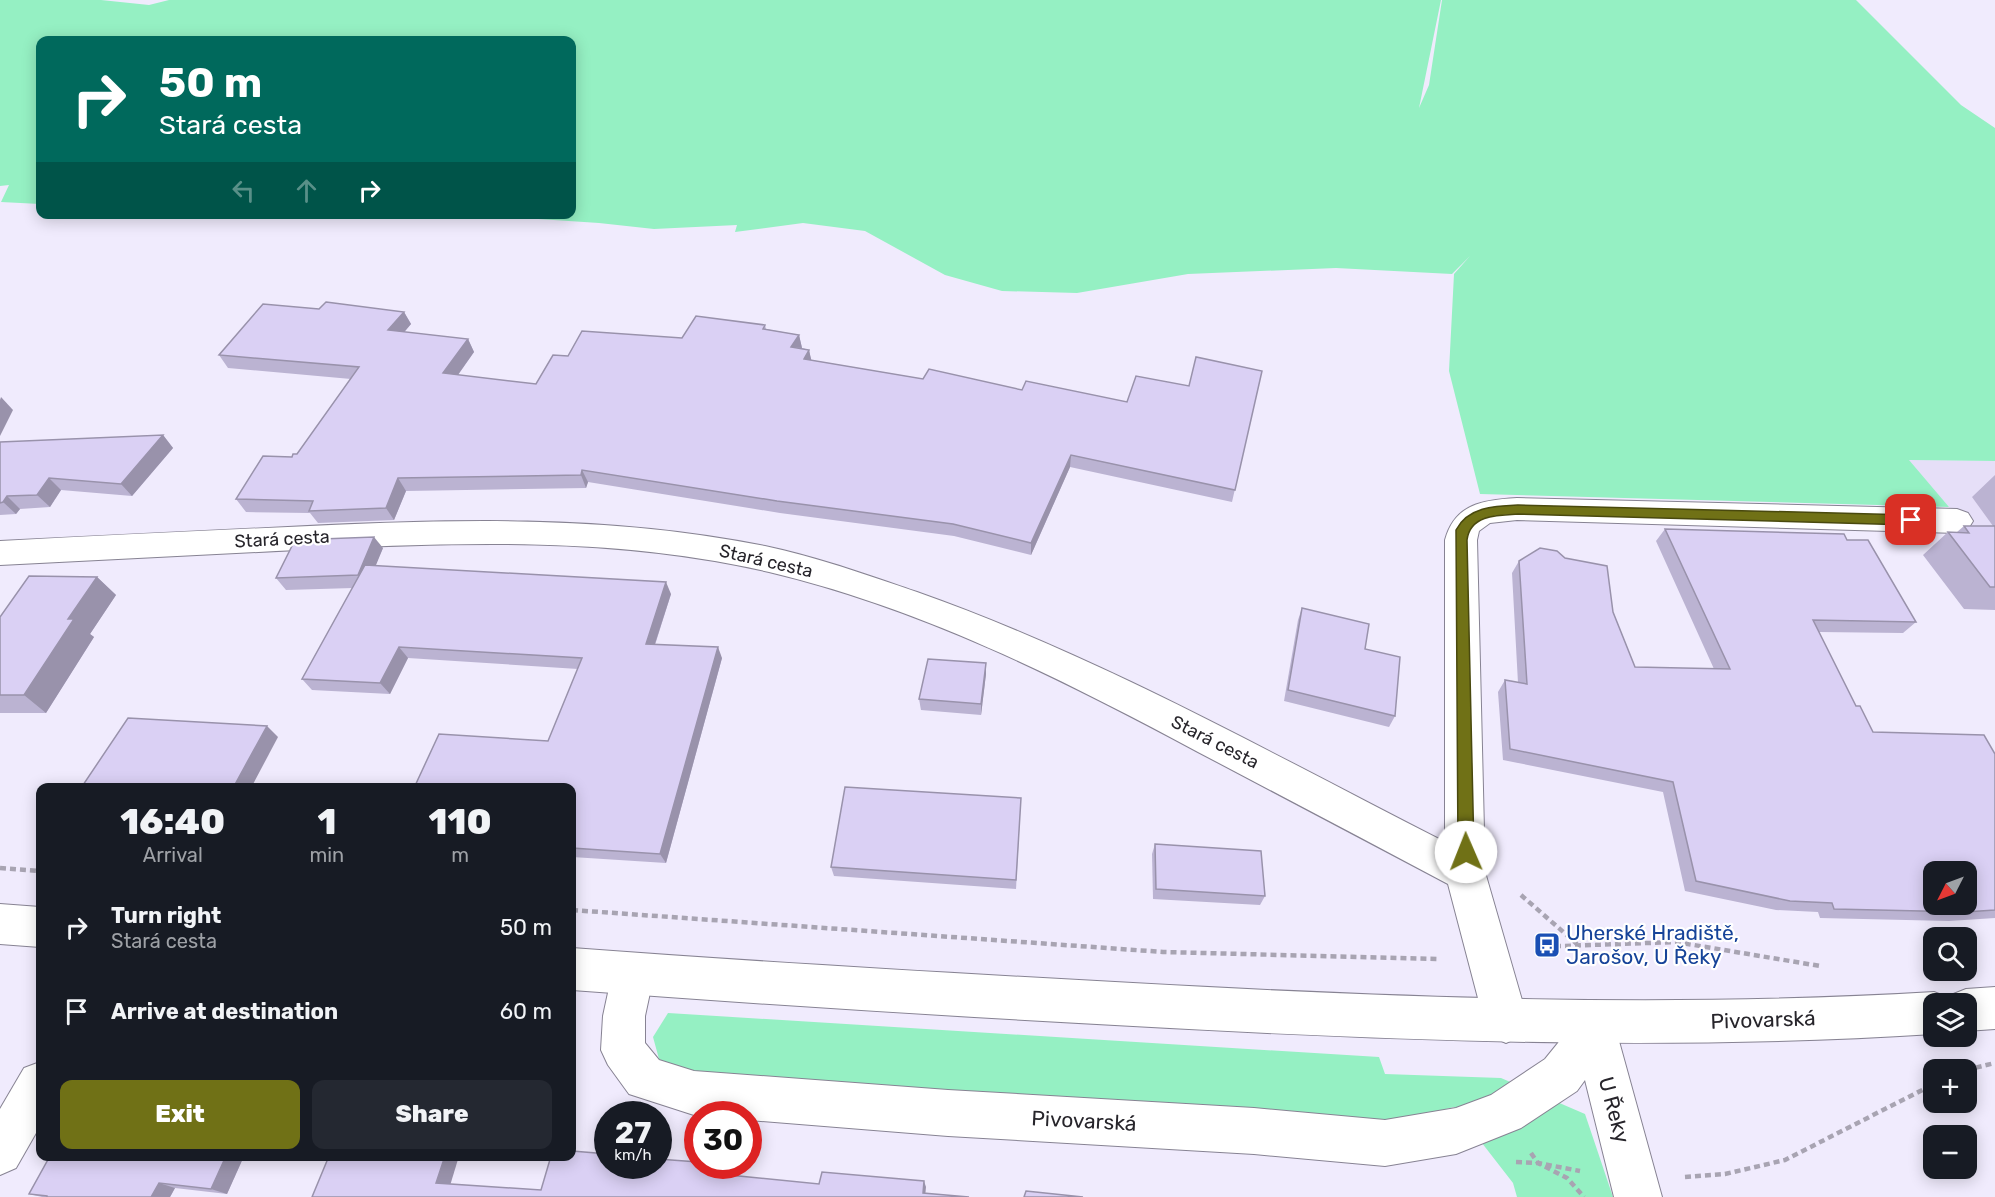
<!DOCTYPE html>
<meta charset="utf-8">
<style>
body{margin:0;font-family:Rubik,sans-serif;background:#242831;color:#f1f3f6;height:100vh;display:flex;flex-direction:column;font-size:22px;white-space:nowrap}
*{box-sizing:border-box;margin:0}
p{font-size:20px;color:#9ea1a6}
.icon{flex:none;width:33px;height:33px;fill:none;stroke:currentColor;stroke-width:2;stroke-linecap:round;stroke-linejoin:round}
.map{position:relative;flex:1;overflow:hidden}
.sheet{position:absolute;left:36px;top:783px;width:540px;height:378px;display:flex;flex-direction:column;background:#171b24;border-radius:12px;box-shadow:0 3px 15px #0003}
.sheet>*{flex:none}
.guide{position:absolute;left:36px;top:36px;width:540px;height:183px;border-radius:12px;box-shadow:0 3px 15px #0003;background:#00695c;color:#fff;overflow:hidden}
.needle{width:39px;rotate:228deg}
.tools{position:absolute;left:1923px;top:861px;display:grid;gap:12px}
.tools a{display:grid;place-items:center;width:54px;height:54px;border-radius:12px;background:#171b24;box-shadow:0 3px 15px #0003;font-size:30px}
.speed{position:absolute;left:594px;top:1101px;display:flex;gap:12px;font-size:30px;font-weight:700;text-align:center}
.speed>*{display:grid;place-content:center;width:78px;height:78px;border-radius:50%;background:#171b24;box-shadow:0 3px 15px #0003;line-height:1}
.speed small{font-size:15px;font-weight:400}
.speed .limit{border:9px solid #d22;background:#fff;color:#111}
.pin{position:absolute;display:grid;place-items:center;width:51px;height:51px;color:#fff;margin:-26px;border-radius:12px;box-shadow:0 3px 9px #0006}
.me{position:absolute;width:66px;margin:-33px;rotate:359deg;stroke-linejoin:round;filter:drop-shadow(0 0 4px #0008)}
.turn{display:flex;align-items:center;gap:21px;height:126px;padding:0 24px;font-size:27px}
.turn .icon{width:78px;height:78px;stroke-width:2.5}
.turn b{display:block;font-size:42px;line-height:51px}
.lanes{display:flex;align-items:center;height:57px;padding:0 24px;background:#0003;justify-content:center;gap:30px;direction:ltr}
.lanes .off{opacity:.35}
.eta{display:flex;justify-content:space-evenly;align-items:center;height:102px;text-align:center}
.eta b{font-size:36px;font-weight:800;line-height:42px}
.action{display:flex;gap:12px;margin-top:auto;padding:12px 24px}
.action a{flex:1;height:69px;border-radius:12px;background:#707116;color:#fff;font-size:24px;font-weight:800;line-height:69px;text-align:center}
.action a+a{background:#242831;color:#f1f3f6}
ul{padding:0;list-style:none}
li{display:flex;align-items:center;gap:18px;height:84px;padding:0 24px}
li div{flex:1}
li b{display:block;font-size:22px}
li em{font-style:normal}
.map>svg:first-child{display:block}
</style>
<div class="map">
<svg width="1995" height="1197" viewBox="0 0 1995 1197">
<rect width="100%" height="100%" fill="#f0ebfd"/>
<path fill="#e6dff8" d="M 1908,460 L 1995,461 L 1995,550 L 1991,550 L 1949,507 Z"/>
<g fill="#95f0c3">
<path d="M 0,0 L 101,0 L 149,5 L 169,0 L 1441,0 L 1419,108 L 1429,85 L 1442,0 L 1856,0 L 1961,105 L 1995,128 L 1995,461 L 1909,460 L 1949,507 L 1480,494 L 1449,371 L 1454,274 L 1470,256 L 1452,274 L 1336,268 L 1188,274 L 1077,293 L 1002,291 L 945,275 L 865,231 L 803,223 L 735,232 L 737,225 L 654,229 L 599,223 L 478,215 L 572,214 L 572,40 L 40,40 L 40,204 L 1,202 L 9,185 L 0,186 Z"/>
<path d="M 668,1013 L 1379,1057 L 1385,1074 L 1501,1078 L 1585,1114 L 1613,1197 L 1517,1197 L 1513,1183 L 1454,1107 L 1386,1124 L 681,1071 L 659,1059 L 653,1037 Z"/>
</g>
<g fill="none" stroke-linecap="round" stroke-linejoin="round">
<defs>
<g id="minor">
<path d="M 1517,498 L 1957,509 L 1968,513 L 1973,521 L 1968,529 L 1957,533 L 1517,520 L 1490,523 L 1479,531 L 1477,540 L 1485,872 L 1528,1021 L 1521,1036 L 1506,1043 L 1491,1036 L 1484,1021 L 1448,884 C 1365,840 1282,796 1198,752 C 1062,679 921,608 769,572 C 615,536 455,542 298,550 C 198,555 99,560 0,565 L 0,541 C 96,536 192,531 288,527 C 449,519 606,514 765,546 C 817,557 867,575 917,592 C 1101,657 1272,754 1445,842 L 1445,540 C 1455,503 1484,500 1517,498 Z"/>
<path d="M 633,953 L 648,959 L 654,974 L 645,1016 L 645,1043 L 659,1060 L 694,1071 L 948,1090 L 1254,1108 L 1385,1120 L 1456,1108 L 1491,1095 L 1545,1059 L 1558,1043 L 1577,1008 L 1592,1001 L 1607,1008 L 1614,1023 L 1662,1197 L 1614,1197 L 1585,1080 L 1577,1091 L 1521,1128 L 1456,1154 L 1385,1166 L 1254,1154 L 948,1136 L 748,1120 L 748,1114 L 694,1115 L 629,1094 L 608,1065 L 601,1050 L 603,1016 L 612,974 L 618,959 Z"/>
<path d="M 40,1062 L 40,1126 L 16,1168 L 0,1175 L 0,1109 L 24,1068 Z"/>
</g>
<g id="secondary">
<path d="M 0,904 L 40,907 L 40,947 L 0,944 Z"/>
<path d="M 572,948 C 759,962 946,973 1133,983 C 1400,998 1666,1008 1934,992 L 1949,998 L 1951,995 L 1966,989 L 1995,987 L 1995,1029 L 1966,1031 L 1966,1004 L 1934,1004 L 1934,1034 C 1666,1051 1400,1041 1133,1026 C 946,1016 759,1004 572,990 Z"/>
</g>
</defs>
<use href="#minor" stroke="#878393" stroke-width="2"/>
<use href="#secondary" stroke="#878393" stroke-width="2"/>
<g stroke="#a8a4b2" stroke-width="4.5" stroke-dasharray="6 4" stroke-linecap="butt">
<path d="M 0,868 L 40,871"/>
<path d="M 1521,895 L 1577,944"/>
<path d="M 572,910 L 1163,952 L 1439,959"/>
<path d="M 1535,947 L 1676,942 L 1820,966"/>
<path d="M 1966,1070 L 1995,1063"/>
<path d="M 1531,1153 L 1538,1163 L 1567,1178 L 1584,1197"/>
<path d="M 1516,1162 L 1538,1163 L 1580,1171"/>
<path d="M 1685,1177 L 1725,1174 L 1785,1160 L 1934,1084"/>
</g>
<use href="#minor" fill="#fff" fill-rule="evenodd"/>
<use href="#secondary" fill="#fff" fill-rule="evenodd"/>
</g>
<g fill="#bbb3d2">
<path d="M 319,309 L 404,312 L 411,324 L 404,332 L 468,339 L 474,352 L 458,375 L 536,384 L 568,356 L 765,325 L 766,329 L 799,335 L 802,348 L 809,350 L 811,360 L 923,379 L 1127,402 L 1189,386 L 1262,371 L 1232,502 L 1070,467 L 1031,555 L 954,536 L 780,513 L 588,482 L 586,488 L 406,491 L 394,520 L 318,523 L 310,513 L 246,512 L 236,499 L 292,457 L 297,454 L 351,379 L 228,368 L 219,355 Z"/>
<path d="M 163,435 L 173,448 L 132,496 L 61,490 L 50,507 L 20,509 L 16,514 L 0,515 L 0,442 Z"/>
<path d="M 1995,475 L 1995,610 L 1964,609 L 1923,555 L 1948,532 L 1957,532 L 1964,526 L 1993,526 L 1972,497 Z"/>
<path d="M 1665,529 L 1847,540 L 1916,622 L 1903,633 L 1819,632 L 1856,706 L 1873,732 L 1995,754 L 1995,918 L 1949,921 L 1820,918 L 1818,912 L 1776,910 L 1685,891 L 1663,792 L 1503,760 L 1498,692 L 1505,680 L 1518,683 L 1512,573 L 1519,561 L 1565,558 L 1613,612 L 1635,667 L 1714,669 L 1656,541 Z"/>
<path d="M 383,548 L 375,566 L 671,594 L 655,645 L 722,658 L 666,863 L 572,857 L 572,788 L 548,741 L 578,669 L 408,658 L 390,694 L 312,690 L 302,679 L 353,588 L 286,590 L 276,578 Z"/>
<path d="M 97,577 L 116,595 L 90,634 L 94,637 L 46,713 L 0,713 L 0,617 Z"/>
<path d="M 1302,608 L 1365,649 L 1395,716 L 1389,727 L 1284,701 L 1298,620 Z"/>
<path d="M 986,663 L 986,674 L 981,715 L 921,710 L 919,699 Z"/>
<path d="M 1021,798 L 1016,889 L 834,876 L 831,867 Z"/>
<path d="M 1155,844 L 1265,896 L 1260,905 L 1153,899 L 1152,854 Z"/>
<path d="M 244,1156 L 227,1194 L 175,1188 L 170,1197 L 42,1197 L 29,1194 Z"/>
</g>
<g fill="#9992ab">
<path d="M 404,312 L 411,324 L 395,343 L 388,330 Z"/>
<path d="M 799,335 L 802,348 L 791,347 Z"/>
<path d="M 468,339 L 474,352 L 450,386 L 443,373 Z"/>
<path d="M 809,350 L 812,363 L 804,359 Z"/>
<path d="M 1,397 L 13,410 L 0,436 L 0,400 Z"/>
<path d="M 163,435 L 173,448 L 132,496 L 121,484 Z"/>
<path d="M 1071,455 L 1070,467 L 1031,555 L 1031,543 Z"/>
<path d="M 582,470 L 588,482 L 586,488 L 581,475 Z"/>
<path d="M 49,478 L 61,490 L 50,507 L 37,495 Z"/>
<path d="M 398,478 L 406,491 L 394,520 L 386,508 Z"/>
<path d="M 7,496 L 20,509 L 16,514 L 3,502 Z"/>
<path d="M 374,537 L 383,548 L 367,587 L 358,575 Z"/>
<path d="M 97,577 L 116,595 L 90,634 L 94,637 L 46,713 L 24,695 L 68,619 Z"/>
<path d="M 666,582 L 671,594 L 651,656 L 646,644 Z"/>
<path d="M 399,647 L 408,658 L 390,694 L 380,683 Z"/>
<path d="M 718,647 L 722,658 L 666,863 L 660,854 Z"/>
<path d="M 986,663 L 986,674 L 981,715 L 981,704 Z"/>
<path d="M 267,726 L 278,737 L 251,788 L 233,788 Z"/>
<path d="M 226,1156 L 244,1156 L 227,1194 L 211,1189 Z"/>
<path d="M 445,1156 L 459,1156 L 449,1189 L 436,1183 Z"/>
<path d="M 719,1166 L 721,1166 L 726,1170 L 726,1180 L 719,1174 Z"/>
<path d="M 924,1181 L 926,1187 L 925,1197 L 923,1193 Z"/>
<path d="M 159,1183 L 175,1188 L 170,1197 L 151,1197 Z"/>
</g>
<g fill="#dad0f4" stroke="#9992ab" stroke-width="1.5" fill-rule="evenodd">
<path d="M 326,302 L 404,312 L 388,330 L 468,339 L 443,373 L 536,384 L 553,355 L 568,356 L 582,331 L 682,338 L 696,316 L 765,325 L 763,329 L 799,335 L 791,347 L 809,350 L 804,359 L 923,379 L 929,369 L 1022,390 L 1026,381 L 1127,402 L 1136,376 L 1189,386 L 1196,357 L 1262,371 L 1235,490 L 1071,455 L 1031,543 L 953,524 L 777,501 L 582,470 L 581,475 L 398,478 L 386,508 L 309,511 L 313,501 L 236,499 L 263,456 L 292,457 L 293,454 L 297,454 L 359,367 L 219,355 L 263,304 L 319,309 Z"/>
<path d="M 163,435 L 121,484 L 49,478 L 37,495 L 7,496 L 3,502 L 0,503 L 0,442 Z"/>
<path d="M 1964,526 L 1995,526 L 1995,587 L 1990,587 L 1948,532 L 1969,533 Z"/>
<path d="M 1665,529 L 1844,534 L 1847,540 L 1868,540 L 1916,622 L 1813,620 L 1856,706 L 1860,706 L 1873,732 L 1984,735 L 1995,754 L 1995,910 L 1965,912 L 1834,909 L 1832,903 L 1790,901 L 1696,881 L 1673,782 L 1510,749 L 1505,680 L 1527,684 L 1519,561 L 1540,548 L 1557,551 L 1565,558 L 1607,566 L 1613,612 L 1635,667 L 1730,669 ZM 1934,872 L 1966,872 L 1966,904 L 1934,904 Z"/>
<path d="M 374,537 L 358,575 L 276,578 L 295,540 Z"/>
<path d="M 365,565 L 666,582 L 646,644 L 718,647 L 660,854 L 572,848 L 572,788 L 414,788 L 439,734 L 548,741 L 582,658 L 399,647 L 380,683 L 302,679 Z"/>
<path d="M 29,576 L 97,577 L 68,619 L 74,619 L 24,695 L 0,695 L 0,617 Z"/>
<path d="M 1302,608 L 1369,624 L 1365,649 L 1400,657 L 1395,716 L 1288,690 Z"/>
<path d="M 928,659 L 986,663 L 981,704 L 919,699 Z"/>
<path d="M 128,718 L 267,726 L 233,788 L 81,788 Z"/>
<path d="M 845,787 L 1021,798 L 1016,880 L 831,867 Z"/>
<path d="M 1155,844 L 1261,851 L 1265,896 L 1156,889 Z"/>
<path d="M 572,1151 L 608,1154 L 608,1166 L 658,1166 L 658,1159 L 698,1162 L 698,1166 L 719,1166 L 719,1174 L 819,1184 L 822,1172 L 924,1181 L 923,1193 L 969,1197 L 312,1197 L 329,1156 L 445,1156 L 436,1183 L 541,1190 L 551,1156 L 572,1156 Z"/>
<path d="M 50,1156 L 226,1156 L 211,1189 L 159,1183 L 151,1197 L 47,1197 L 47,1196 L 29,1194 Z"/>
<path d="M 1026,1191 L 1083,1197 L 1024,1197 Z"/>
</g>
<path fill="#707116" stroke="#49490e" stroke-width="1.5" d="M 1518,505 L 1911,515 L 1917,520 L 1911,525 L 1518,514 C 1497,515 1470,515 1467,540 L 1474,852 L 1472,857 L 1466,860 L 1460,857 L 1458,852 L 1456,530 C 1468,507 1494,506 1518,505 Z"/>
<defs>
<symbol id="bus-square" viewBox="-11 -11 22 22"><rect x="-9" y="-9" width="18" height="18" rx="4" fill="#1a4fb4" stroke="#fff"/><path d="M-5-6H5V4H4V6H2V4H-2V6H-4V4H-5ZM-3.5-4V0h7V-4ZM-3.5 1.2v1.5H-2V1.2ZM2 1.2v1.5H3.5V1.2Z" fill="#fff"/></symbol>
</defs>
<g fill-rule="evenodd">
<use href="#bus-square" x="1532" y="930" width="30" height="30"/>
</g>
<g text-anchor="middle" stroke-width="4.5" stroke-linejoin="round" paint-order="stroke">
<g font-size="18" fill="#27252b" stroke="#fff">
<text transform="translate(282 539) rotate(-3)" y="6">Stará cesta</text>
<text transform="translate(766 561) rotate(13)" y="6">Stará cesta</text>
<text transform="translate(1215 742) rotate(27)" y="6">Stará cesta</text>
</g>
<g font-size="21" fill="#164399" stroke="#fff" text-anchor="start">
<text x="1566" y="940">Uherské Hradiště,<tspan x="1566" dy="24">Jarošov, U Řeky</tspan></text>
</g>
<g font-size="21" fill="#27252b" stroke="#fff">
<text transform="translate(1763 1020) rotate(-2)" y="7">Pivovarská</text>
<text transform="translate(1614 1110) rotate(75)" y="7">U Řeky</text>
<text transform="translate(1084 1121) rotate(3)" y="7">Pivovarská</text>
</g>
</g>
</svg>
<div class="tools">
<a><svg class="needle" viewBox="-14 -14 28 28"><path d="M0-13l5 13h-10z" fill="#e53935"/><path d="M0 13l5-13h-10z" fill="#9ea1a6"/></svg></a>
<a><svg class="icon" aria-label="search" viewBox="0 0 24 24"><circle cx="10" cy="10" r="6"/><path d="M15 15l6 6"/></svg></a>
<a><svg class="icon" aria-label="layers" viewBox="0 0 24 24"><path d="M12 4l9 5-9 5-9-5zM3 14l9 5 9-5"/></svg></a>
<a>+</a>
<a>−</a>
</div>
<div class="speed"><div>27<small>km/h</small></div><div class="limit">30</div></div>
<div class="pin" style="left:1911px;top:520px;background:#d93025"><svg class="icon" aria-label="arrive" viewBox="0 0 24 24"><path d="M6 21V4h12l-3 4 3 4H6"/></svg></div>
<svg class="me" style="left:1466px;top:852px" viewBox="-20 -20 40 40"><circle r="19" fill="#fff"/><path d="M0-13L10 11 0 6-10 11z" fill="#707116"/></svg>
<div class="guide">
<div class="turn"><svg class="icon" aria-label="right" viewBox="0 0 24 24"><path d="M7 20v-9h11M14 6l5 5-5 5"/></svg><div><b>50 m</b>Stará cesta</div></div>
<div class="lanes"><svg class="icon off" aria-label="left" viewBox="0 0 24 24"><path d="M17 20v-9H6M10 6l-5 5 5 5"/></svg><svg class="icon off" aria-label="ahead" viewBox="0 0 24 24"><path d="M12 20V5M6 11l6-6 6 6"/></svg><svg class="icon" aria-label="right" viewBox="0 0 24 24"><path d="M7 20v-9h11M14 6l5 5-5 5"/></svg></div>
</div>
<section class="sheet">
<div class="eta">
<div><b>16:40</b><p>Arrival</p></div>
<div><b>1</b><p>min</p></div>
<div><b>110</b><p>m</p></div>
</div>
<ul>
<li><svg class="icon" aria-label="right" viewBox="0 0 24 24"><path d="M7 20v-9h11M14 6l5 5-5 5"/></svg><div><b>Turn right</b><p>Stará cesta</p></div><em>50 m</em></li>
<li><svg class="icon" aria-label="arrive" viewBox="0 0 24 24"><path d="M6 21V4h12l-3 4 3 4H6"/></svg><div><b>Arrive at destination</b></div><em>60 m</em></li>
</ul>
<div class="action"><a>Exit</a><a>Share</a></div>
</section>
</div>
